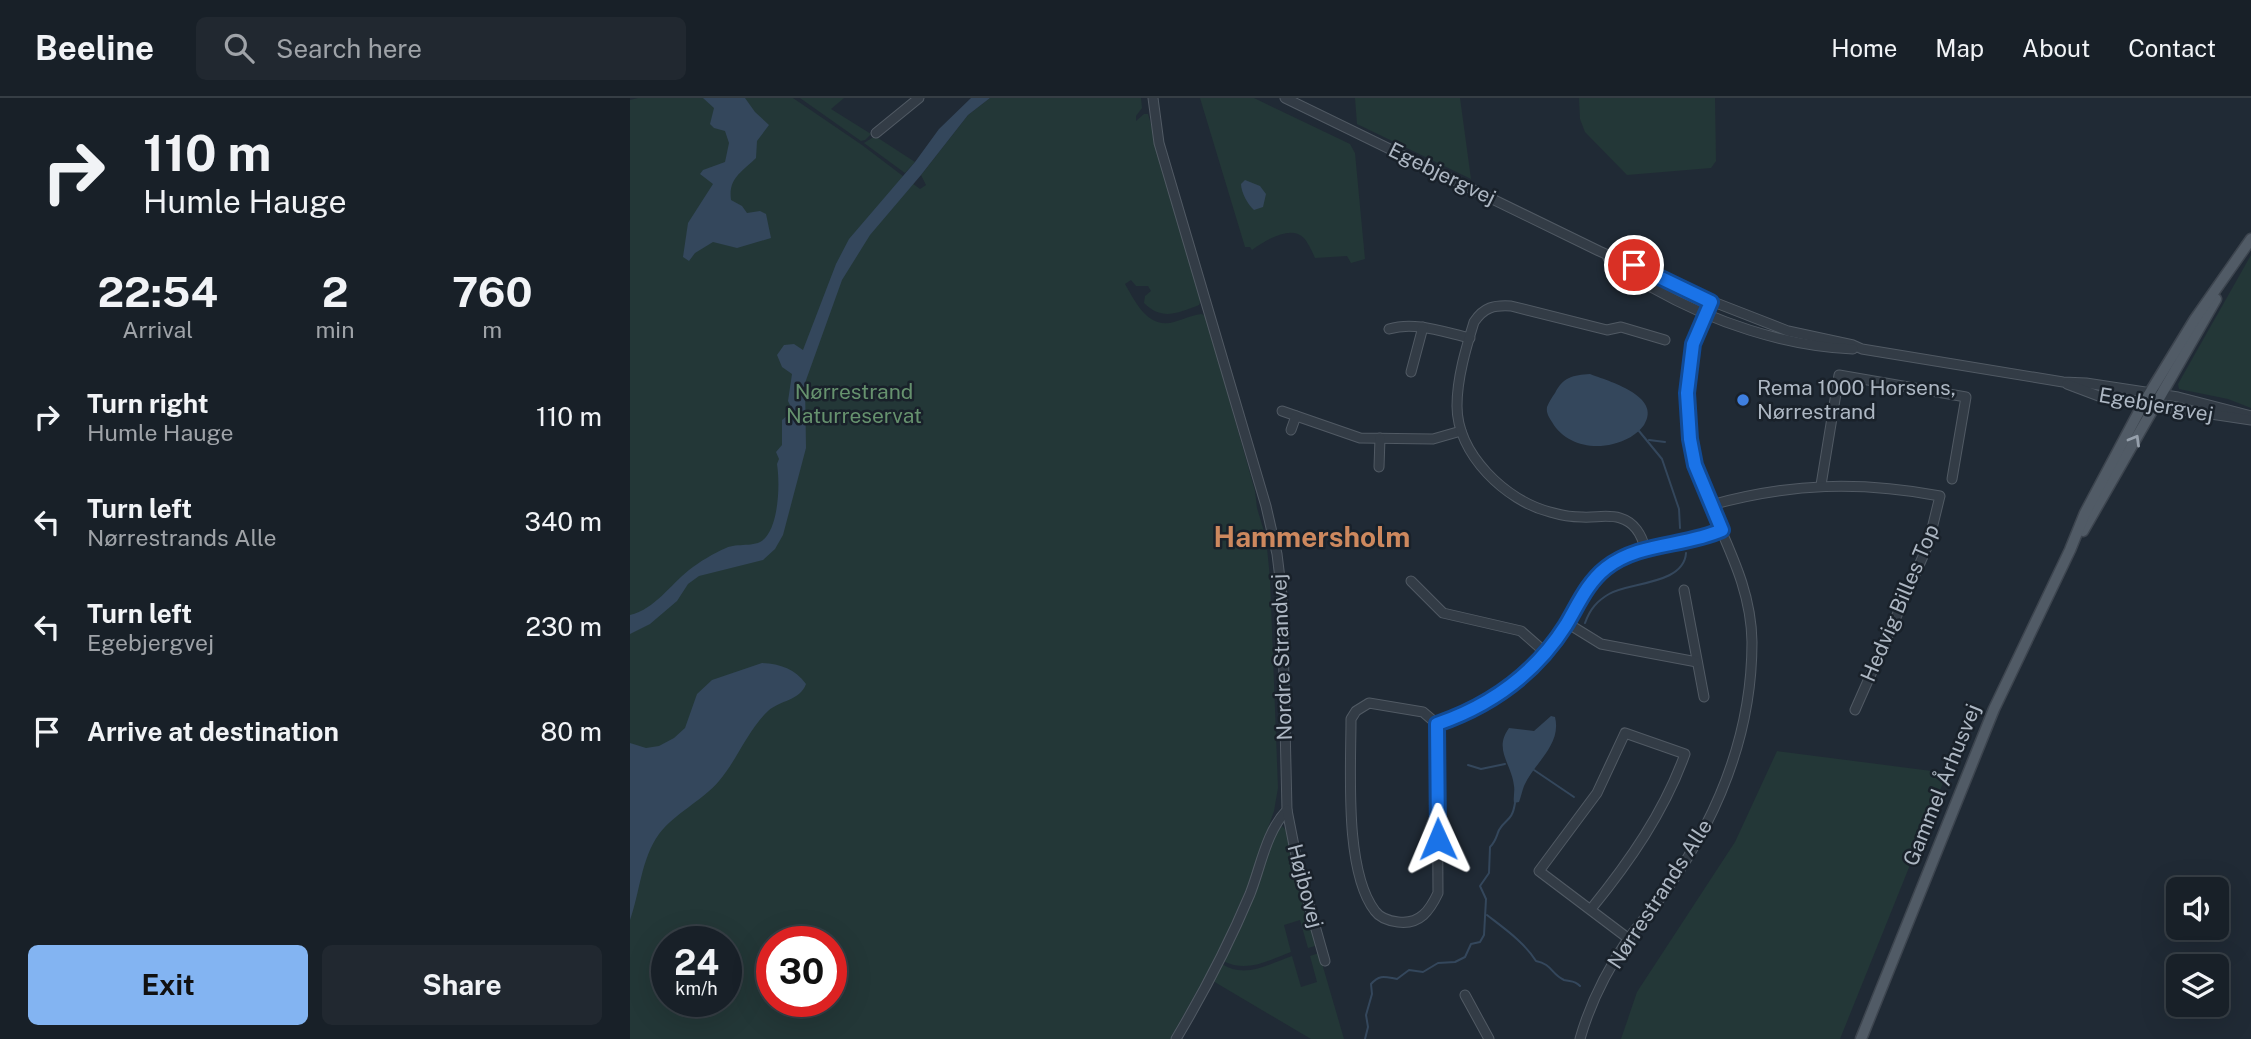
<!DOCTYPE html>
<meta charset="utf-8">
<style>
body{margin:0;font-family:"Public Sans",sans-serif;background:#212830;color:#f1f3f6;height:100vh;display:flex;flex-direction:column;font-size:26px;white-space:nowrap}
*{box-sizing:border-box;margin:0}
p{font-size:23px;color:#9fa3a8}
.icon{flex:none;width:38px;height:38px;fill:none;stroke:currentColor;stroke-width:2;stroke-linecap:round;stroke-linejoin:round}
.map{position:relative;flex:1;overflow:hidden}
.panel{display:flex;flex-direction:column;background:#182028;width:630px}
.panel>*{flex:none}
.banner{background:#182028;color:#f1f3f6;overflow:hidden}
.buttons{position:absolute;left:1536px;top:779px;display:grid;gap:14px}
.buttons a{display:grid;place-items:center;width:63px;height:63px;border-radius:10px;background:#182028;box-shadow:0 7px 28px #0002,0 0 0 2px #363e45;font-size:35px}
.speed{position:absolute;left:21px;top:828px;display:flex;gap:14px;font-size:35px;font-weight:700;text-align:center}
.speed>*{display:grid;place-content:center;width:91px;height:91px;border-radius:50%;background:#182028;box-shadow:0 7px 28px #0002,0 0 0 2px #363e45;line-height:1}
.speed small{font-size:18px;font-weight:400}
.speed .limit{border:10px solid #d22;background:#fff;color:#111}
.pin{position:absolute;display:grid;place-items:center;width:60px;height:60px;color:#fff;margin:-30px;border:4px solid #fff;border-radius:50%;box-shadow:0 2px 7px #0007}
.me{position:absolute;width:77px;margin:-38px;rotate:359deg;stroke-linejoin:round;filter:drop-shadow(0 0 5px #0008)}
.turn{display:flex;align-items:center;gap:24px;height:147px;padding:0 28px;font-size:32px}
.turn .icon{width:91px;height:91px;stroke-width:2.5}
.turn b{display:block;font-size:49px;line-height:60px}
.eta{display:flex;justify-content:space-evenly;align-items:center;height:119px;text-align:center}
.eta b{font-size:42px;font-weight:700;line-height:49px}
.primary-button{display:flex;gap:14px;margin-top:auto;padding:14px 28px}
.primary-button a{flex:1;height:80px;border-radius:10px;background:#83b4f2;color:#111;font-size:28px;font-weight:700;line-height:80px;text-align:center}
.primary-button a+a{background:#212830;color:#f1f3f6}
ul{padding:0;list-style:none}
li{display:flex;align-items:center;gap:21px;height:105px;padding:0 28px}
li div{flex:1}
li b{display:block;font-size:26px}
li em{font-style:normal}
header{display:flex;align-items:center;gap:42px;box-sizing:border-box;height:98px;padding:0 35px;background:#182028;border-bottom:2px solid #363e45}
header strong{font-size:33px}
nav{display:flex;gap:38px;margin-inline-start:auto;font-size:24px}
.search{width:490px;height:63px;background:#212830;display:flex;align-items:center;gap:18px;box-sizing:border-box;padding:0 24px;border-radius:10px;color:#9fa3a8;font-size:26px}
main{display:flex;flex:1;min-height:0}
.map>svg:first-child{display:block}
</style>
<header>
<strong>Beeline</strong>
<div class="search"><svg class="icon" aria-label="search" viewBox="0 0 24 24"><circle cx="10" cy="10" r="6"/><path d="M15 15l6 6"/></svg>Search here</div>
<nav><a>Home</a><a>Map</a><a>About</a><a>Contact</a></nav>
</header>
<main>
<section class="panel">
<div class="banner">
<div class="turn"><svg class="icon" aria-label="right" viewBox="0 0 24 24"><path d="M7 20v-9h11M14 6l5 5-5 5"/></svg><div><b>110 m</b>Humle Hauge</div></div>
</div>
<div class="eta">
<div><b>22:54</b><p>Arrival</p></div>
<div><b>2</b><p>min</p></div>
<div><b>760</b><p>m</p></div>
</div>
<ul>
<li><svg class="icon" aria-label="right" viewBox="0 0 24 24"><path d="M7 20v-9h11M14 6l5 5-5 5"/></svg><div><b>Turn right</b><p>Humle Hauge</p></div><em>110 m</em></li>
<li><svg class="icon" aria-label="left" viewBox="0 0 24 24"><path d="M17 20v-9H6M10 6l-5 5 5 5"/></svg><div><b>Turn left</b><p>Nørrestrands Alle</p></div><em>340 m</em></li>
<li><svg class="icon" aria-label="left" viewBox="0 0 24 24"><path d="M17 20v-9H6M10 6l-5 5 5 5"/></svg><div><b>Turn left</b><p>Egebjergvej</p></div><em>230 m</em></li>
<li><svg class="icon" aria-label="arrive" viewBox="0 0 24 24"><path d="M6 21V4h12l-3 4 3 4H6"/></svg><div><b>Arrive at destination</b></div><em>80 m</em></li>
</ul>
<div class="primary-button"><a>Exit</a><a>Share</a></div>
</section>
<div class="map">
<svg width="1621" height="941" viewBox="0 0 1621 941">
<rect width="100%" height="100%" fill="#202a35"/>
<g fill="#233737" fill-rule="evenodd">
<path d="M 8,0 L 163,0 L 232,47 L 290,91 L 296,87 L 291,77 L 338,17 L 360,0 L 511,0 L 512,10 L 506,18 L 506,23 L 514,16 L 518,16 L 571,202 L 569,207 C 548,215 532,223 514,205 L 515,198 L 521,193 L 518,188 L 506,188 L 501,182 L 495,186 C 506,205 518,231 544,224 C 554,221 562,217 572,216 L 576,219 L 625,393 L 627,410 L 636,440 L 640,480 L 648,690 L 644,713 L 617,789 L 589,854 L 540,941 L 0,941 L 0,2 ZM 37,844 L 96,844 L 96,903 L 37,903 ZM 142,844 L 201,844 L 201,903 L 142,903 Z"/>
<path d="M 170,0 L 214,0 L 201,11 L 241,36 L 235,42 L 231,43 Z"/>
<path d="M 570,0 L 624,0 L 720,46 L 725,55 L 735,161 L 721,165 L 717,158 L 685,160 C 682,153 678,145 674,140 C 661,126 634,143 622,152 L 620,149 L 615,149 Z"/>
<path d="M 725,0 L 830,0 L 841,81 L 727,26 Z"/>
<path d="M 949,0 L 1085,0 L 1086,63 L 1081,70 L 997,77 L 955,34 L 950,21 Z"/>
<path d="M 245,38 L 285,64 L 275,75 L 234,45 Z"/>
<path d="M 1621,157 L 1621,310 L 1598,301 L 1549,291 L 1548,286 Z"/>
<path d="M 1147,653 L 1317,675 L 1210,941 L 991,941 L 1007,894 L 1105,744 Z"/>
<path d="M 651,727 L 656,732 L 675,817 L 686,845 L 685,848 L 678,850 L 670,822 L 654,827 L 661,854 C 637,863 617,875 593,863 L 646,733 Z"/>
<path d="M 689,855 L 714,941 L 681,941 L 583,883 L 592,866 C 615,881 639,866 662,858 L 671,889 L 687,884 L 680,858 Z"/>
</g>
<g fill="#34475c">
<path d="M 73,0 L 115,0 L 125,14 L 139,27 L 127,43 L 126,60 C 112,74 98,80 101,102 L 112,108 L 117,115 L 130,113 L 136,116 L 141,140 L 107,150 L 83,144 L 65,155 L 59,163 L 53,159 L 58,125 L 83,86 L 70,76 L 73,72 L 95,64 L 99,45 L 95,33 L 84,30 L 80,26 L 84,10 Z"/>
<path d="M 341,0 L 360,0 L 338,17 L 291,77 L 240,137 L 212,182 L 175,285 L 176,350 L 153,437 L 145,451 L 133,462 L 69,478 L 58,486 L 47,503 L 20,526 L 0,536 L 0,517 C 25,511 40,487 59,472 C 69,464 84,455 96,450 C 108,444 127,451 136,439 C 149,423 150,385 147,366 L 149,361 L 146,354 L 152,347 L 152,322 L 158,317 L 161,309 L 158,303 L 162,276 L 152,269 L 147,257 L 154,247 L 164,246 L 173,252 L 206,166 L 219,141 L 285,64 L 309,31 Z"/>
<path d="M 615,82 L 630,88 L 636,96 L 633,109 L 624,112 C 618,107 611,94 611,86 Z"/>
<path d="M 960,276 C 978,283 1033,298 1014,327 C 1007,337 995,343 983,346 C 960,352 934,345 922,324 C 919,319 916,315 917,309 C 919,304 922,299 925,295 C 933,279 943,277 960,276 Z"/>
<path d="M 132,565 C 151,566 165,571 176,586 C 170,603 150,602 138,613 C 118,632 107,662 89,683 C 72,703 45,715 29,736 C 11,761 10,794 0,822 L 0,645 L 16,650 L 29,648 L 44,640 L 55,630 L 67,596 L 82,582 Z"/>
<path d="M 921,618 L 925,619 C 932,647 904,665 894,688 C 892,693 891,699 889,704 L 884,705 C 883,699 885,694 884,688 C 882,666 863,652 879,630 L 904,633 Z"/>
</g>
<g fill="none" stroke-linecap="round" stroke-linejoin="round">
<g stroke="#34475c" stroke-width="2">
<path d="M 1009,333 L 1032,361 L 1049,411 L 1050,430"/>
<path d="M 1019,342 L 1035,344"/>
<path d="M 955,525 C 960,511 967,503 979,496 C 998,484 1054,487 1056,455"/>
<path d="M 838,667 L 851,671 L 875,666"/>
<path d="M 904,672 L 944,699"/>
<path d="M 857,817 C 875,831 894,844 906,863 C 922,866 921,876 934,882 C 941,884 944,882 950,888"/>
<path d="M 735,941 L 738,929 L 736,917 L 742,896 L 741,886 C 750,876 755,879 767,881 L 779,872 L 793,874 L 808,865 L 825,864 L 835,859 L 841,846 L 850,844 L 854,837 L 856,801 L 850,788 L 859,775 L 860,749 C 866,743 866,739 869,732 C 876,720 882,724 885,705"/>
</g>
<defs>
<g id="minor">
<path d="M 523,0 L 529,45 L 636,408 L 647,456 L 652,497 L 657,712 C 636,734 631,768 620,796 C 599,846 574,894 546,941"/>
<path d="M 655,0 L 969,153 L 1081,203 L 1158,233 L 1223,247 L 1232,251 L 1433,284 L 1456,285 L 1548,299 L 1621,318"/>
<path d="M 246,35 L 289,0"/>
<path d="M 978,160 C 992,170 1007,182 1023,190 C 1083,224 1154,248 1223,251"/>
<path d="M 759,231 C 785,223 813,234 840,240"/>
<path d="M 781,274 L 793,229"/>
<path d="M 1437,286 L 1474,300 L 1621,322"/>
<path d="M 652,313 L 730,340 L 803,341 L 831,333"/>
<path d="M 661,332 L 666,318"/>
<path d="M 749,369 L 750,340"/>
<path d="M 1191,387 L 1209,277 L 1336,299 L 1322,381"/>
<path d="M 1081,407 C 1161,385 1229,383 1310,398 L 1298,447 L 1225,612"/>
<path d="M 1015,451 C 1012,437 1004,424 990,420 C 977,416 965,420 952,419 C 942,419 930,417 920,414 C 876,403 827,356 827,308 C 827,280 836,250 844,224 C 854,209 864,207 881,208 L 977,232 L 991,229 L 1035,242"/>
<path d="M 781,483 L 813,515 L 891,533 L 916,555"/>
<path d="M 1054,492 L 1074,599"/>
<path d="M 937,525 L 971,546 L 1067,564"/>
<path d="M 739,605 L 793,614 L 807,626 L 808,795 C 800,812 790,827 768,824 C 760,823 750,820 745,813 C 714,773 721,671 721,621 L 726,613 Z"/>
<path d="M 807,626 C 862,607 905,576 936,527 C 949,507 957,485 976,470 C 1010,444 1054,449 1092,432"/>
<path d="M 657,712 L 668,768 L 695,863"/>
<path d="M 961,811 C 1000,763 1034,714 1055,656 L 995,635 L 967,695 L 909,773 L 999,841"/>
<path d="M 835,897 L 859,941"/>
<path d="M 950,941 C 960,905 977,872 998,841 C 1011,824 1025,808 1037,791 C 1089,717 1122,636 1122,544 C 1121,477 1084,429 1066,368 C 1055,335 1053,281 1063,247 C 1067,233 1075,218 1081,203"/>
</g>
<g id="major">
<path d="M 1453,433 L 1586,201"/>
<path d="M 1231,941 L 1364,611 L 1440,452 L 1455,415 L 1513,306 L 1565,221 L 1621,141"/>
</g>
</defs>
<use href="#minor" stroke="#515a64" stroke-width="11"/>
<use href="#major" stroke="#3d454f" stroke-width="13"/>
<use href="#minor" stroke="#333c46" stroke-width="9"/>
<use href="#major" stroke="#515b66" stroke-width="10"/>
</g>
<defs><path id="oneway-chevron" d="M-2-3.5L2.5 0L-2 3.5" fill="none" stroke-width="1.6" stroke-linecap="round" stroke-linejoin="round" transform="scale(1.75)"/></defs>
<use stroke="#96a0ac" href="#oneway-chevron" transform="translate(1505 342) rotate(-60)"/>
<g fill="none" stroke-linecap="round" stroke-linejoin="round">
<defs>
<path id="route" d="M 808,741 L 807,626 C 862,607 905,576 936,527 C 948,507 957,485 976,470 C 1009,444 1054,449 1092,432 L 1065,367 L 1060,341 L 1057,295 L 1063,246 L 1081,204 L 1004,167"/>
</defs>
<use href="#route" stroke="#114b97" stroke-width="18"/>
<use href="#route" stroke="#1a73e8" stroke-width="12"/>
</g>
<circle fill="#3f7fe0" stroke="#19212a" stroke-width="2.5" cx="1113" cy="302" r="7"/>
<g text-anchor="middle" stroke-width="5" stroke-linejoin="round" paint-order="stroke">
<g font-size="21" fill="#adb7c3" stroke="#19212a">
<text transform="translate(812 76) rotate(26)" y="7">Egebjergvej</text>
<text transform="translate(1526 307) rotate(10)" y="7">Egebjergvej</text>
<text transform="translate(1270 505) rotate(-67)" y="7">Hedvig Billes Top</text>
<text transform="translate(652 559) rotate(-92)" y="7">Nordre Strandvej</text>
<text transform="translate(1312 687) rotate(-68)" y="7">Gammel Århusvej</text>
<text transform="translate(675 788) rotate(75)" y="7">Højbovej</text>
<text transform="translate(1030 796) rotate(-57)" y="7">Nørrestrands Alle</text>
</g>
<g font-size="21" fill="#adb7c3" stroke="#19212a" text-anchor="start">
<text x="1127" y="297">Rema 1000 Horsens,<tspan x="1127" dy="24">Nørrestrand</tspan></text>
</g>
<g font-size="21" fill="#66926e" stroke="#19212a">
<text x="224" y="301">Nørrestrand<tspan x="224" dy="24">Naturreservat</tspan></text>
</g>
<g font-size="28" font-weight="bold" fill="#cd885e" stroke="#19212a">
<text x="682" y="449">Hammersholm</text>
</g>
</g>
</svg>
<div class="buttons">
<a><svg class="icon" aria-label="sound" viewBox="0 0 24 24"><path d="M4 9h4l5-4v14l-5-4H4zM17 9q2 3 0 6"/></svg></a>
<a><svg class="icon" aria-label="layers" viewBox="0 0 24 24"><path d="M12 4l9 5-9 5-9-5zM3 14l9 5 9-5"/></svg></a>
</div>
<div class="speed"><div>24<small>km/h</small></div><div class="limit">30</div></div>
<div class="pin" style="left:1004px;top:167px;background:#d93025"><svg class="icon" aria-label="arrive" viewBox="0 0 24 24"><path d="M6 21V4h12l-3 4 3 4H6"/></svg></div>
<svg class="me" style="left:808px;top:741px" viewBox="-20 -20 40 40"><path d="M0-17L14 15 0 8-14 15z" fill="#1a73e8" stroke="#fff" stroke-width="4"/></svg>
</div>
</main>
